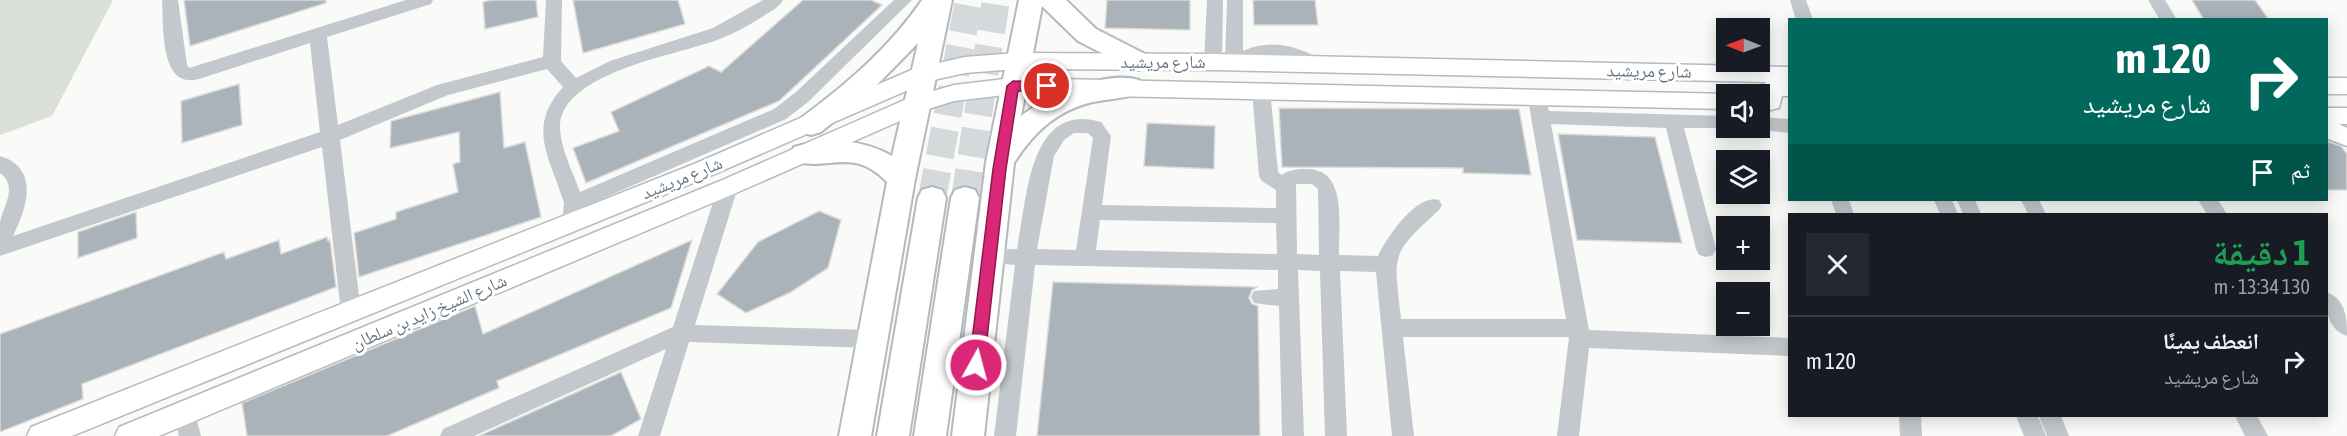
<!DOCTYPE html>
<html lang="ar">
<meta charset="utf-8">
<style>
body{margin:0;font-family:"Asap Condensed","Noto Naskh Arabic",sans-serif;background:#242831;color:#f1f3f6;direction:rtl;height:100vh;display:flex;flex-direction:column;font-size:22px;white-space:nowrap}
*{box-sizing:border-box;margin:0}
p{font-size:20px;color:#9ea1a6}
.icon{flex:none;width:33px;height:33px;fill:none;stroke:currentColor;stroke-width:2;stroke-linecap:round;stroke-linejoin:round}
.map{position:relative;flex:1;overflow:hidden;direction:ltr}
.details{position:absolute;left:1788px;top:213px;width:540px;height:204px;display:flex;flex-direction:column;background:#171b24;border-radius:0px;box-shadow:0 3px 15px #0003;direction:rtl}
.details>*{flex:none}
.top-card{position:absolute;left:1788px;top:18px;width:540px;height:183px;border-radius:0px;box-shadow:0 3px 15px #0003;direction:rtl;background:#00695c;color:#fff;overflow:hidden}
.needle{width:39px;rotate:271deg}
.buttons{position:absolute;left:1716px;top:18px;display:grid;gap:12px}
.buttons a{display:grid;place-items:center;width:54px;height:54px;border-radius:0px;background:#171b24;box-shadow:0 3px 15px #0003;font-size:30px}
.pin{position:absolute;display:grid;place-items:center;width:51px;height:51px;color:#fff;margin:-26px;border:3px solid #fff;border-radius:50%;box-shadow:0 2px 6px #0007}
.me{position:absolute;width:66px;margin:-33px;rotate:7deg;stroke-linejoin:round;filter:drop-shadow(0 0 4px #0008)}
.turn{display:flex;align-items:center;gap:21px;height:126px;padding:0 18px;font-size:27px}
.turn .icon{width:78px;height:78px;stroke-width:2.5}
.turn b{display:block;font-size:42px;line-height:51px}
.then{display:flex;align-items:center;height:57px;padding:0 18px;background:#0003;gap:12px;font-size:22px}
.round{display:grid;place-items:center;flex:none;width:63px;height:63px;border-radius:0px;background:#242831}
.summary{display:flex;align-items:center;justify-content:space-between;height:102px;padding:0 18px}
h1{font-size:36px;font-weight:700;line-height:45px;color:#1e9e55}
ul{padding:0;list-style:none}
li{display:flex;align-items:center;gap:18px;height:90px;padding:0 18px;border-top:2px solid #363941}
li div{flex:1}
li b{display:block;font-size:22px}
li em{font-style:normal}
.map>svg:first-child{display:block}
</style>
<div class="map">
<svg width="2347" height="436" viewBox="0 0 2347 436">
<rect width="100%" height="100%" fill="#fafaf8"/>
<path fill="#dadfd7" d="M 0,0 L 113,0 L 52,116 L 0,135 Z"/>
<g fill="#aab3b9" stroke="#dcdcda" stroke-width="1.5">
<path d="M 184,0 L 326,0 L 326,3 L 190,46 Z"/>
<path d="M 491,0 L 536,0 L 538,17 L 485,29 L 483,2 Z"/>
<path d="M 573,0 L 678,0 L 685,24 L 583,53 Z"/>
<path d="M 803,0 L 871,0 L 882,5 L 779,101 L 586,183 L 573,148 L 619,131 L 611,112 L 709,66 L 721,72 Z"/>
<path d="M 1107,0 L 1190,0 L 1190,30 L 1105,28 Z"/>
<path d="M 1253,0 L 1315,0 L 1318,25 L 1254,25 Z"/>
<path d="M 2192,0 L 2255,0 L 2269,20 L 2204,20 Z"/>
<path d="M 239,84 L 242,125 L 182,143 L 181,101 Z"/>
<path d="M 500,92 L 504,148 L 525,142 L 541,217 L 359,277 L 354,233 L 396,219 L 396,212 L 458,192 L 453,164 L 460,162 L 459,132 L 390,148 L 391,121 Z"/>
<path d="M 1279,108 L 1519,109 L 1531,175 L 1463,173 L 1463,168 L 1282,167 Z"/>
<path d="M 1147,123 L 1215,126 L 1214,169 L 1144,166 Z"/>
<path d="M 1558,134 L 1655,137 L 1682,243 L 1577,240 Z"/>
<path d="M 2326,141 L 2341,146 L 2347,154 L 2347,190 L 2326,190 Z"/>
<path d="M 819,211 L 841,220 L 828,268 L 791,292 L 746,313 L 717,294 L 758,242 Z"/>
<path d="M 136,212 L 137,238 L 78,258 L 78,232 Z"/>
<path d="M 327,237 L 328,241 L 330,240 L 336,287 L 82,384 L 83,399 L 0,432 L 0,334 L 224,252 L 226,259 L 279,240 L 281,254 Z"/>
<path d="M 692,240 L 671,308 L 497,381 L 499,388 L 387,436 L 247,436 L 242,403 L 475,306 L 483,334 Z"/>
<path d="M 1053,282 L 1257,287 L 1252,290 L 1249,298 L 1252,304 L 1258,306 L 1260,436 L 1037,436 Z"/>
<path d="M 621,372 L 641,419 L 611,436 L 479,436 Z"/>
</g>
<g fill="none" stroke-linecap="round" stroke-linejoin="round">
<g stroke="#d5d9db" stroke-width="28" stroke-dasharray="28 14" stroke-linecap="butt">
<path d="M 932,198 L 969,0"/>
<path d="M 965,198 L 996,0"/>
</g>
<defs>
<g id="major">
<path d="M 1016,53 L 1213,54 L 1790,67 L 1790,96 L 1782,96 L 1779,108 L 1771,110 L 1763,108 L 1760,102 L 1760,89 L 1766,82 L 1213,70 L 1016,69 L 965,73 L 929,81 L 710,176 L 72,436 L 27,436 L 31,427 L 694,164 L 916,68 L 965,57 Z"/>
<path d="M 1013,78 L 1731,94 L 1726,94 L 1726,109 L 1013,94 L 954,101 L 925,110 L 736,193 L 159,436 L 115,436 L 119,427 L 720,181 L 909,98 L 954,85 Z"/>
<rect x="2326" y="78" width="21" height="16"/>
<path d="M 2326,108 L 2347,108 L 2347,124 L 2339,124 L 2347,128 L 2347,146 L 2326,138 Z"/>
</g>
<g id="highway">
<path d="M 922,0 L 952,0 L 915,179 L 871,436 L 839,436 L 887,182 C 852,146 829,172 794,161 L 790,154 L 794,147 C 827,137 863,139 892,156 L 918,43 L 872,90 L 821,132 L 811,135 L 801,132 L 798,125 L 801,118 C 847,84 890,47 922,0 Z"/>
<path d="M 1019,0 L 1066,0 L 1096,29 L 1147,55 L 1151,61 L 1147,67 L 1138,70 L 1129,67 L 1078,41 L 1042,6 L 1021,116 C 1047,95 1106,70 1139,80 L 1143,87 L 1139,94 C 1124,98 1109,99 1093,102 C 1057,110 1033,133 1014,163 L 984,436 L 952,436 L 986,162 Z"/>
<path d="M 932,187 L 942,190 L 946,198 L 909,436 L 877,436 L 918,198 L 922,190 Z"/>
<path d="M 965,187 L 975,190 L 979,198 L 946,436 L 914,436 L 951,198 L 955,190 Z"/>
</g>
</defs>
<use href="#major" stroke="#b5babe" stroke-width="3"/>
<use href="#highway" stroke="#b4b9bd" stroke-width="4"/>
<g fill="#c3c8cc" fill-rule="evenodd">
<path d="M 162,0 L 178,0 L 187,65 L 189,68 L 406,0 L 433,0 L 431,4 L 327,37 L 338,125 L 437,85 L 543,57 L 546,0 L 562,0 L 561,61 L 576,78 L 610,61 L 713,28 L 763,0 L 783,0 C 779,8 769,12 762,17 C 748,26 733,34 717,40 C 678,55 562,72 560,126 C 560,148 573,172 580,192 L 774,109 L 796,92 L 894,0 L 912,0 L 808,102 L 786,119 L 583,207 L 580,220 L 573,223 L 566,220 L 563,215 L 564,203 C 550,157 526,128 563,87 L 547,69 L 448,95 L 340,140 L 361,312 L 358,318 L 351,321 L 344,318 L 341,312 L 322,147 L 0,256 C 0,245 0,232 0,222 C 4,205 18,186 0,173 L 0,156 C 40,168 27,208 13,236 L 320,132 L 310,43 L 199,79 C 159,90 164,26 162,0 Z"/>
<path d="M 1207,0 L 1223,0 L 1222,62 L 1219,66 L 1207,66 L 1204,62 Z"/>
<path d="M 1227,0 L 1243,0 L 1243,51 C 1271,38 1297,46 1323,60 L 1326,64 L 1323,68 C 1308,73 1287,54 1268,56 C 1251,57 1246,73 1228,67 L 1225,63 Z"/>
<path d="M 1790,0 L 1806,0 L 1813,20 L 1796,20 Z"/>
<path d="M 2148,0 L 2165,0 L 2177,20 L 2160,20 Z"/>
<path d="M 1261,83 L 1267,85 L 1270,90 L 1278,172 L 1282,175 C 1290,169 1299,169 1309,169 C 1348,171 1338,226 1339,255 L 1378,256 C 1386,238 1417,193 1439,200 L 1442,205 L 1439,210 C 1389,256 1394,253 1401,319 L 1566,319 L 1531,117 L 1528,96 L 1531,91 L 1543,91 L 1549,111 L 1726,116 L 1726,128 L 1732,128 L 1684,128 L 1716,249 L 1713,255 L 1706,257 L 1699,255 L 1696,249 L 1666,128 L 1551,124 L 1589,330 L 1790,338 L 1790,356 L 1589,348 L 1579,436 L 1557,436 L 1569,337 L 1403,337 L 1414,436 L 1392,436 L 1376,272 L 1340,271 L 1347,436 L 1325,436 L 1320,271 L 1298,270 L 1304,436 L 1282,436 L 1279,306 L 1254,303 L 1251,297 L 1254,291 L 1278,289 L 1278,270 L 1035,265 L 1016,436 L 994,436 L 1015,265 L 982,262 L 979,256 L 982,250 L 1017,249 C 1027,202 1028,100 1101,122 L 1111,136 L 1102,205 L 1276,208 L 1276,190 L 1262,181 L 1259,176 L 1252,90 L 1255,85 ZM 1074,133 L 1088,133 L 1093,138 L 1076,250 L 1037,249 L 1054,156 L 1064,140 ZM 1296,184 L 1312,184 L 1318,189 L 1319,255 L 1297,254 ZM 1100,220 L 1276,223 L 1277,254 L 1096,250 Z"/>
<path d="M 1760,117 L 1790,119 L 1790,133 L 1753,129 L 1760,128 Z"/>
<path d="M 728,180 L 735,182 L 738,187 L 695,325 L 873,330 L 880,333 L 883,339 L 880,345 L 873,348 L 689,342 L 660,436 L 638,436 L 666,349 L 474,436 L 440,436 L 443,429 L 673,327 L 718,187 L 721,182 Z"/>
<path d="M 1831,200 L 1849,200 L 1854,214 L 1836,214 Z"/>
<path d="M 1934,200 L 1952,200 L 1958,214 L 1940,214 Z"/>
<path d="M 1957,200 L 1975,200 L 1981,214 L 1963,214 Z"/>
<path d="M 2021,200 L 2039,200 L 2046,214 L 2028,214 Z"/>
<path d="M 2198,200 L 2218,200 L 2227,214 L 2207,214 Z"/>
<path d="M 2326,292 C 2346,299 2347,318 2347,336 C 2327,329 2326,310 2326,292 Z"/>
<path d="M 185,403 L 193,406 L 201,436 L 179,436 L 174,413 L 177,406 Z"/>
<path d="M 1899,416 L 1921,416 L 1922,436 L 1900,436 Z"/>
<path d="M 2016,416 L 2038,416 L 2046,436 L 2024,436 Z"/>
<path d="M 2039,416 L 2061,416 L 2069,436 L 2047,436 Z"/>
<path d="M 2235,416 L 2257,416 L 2268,436 L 2245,436 Z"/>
</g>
<use href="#major" fill="#fff" fill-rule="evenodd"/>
<use href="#highway" fill="#fff" fill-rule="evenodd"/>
</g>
<path fill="#db2777" stroke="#8e194d" stroke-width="1.5" d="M 1013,81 L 1047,82 L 1053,86 L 1047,91 L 1018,91 L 1006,169 L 984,365 L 976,371 L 969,365 L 993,169 L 1007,86 Z"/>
<g text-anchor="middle" stroke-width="6" stroke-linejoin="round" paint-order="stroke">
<g font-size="18" fill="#657683" stroke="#fff">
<text x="1163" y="68">شارع مريشيد</text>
<text transform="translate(1649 71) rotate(1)" y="6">شارع مريشيد</text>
<text transform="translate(682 178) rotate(-22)" y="6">شارع مريشيد</text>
<text transform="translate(429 312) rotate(-23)" y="6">شارع الشيخ زايد بن سلطان</text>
</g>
</g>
</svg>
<div class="buttons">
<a><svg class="needle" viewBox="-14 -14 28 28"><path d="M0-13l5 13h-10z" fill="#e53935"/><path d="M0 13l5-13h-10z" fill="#9ea1a6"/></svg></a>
<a><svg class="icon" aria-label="sound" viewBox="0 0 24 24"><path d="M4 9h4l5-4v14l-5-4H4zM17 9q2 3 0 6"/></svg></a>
<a><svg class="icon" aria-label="layers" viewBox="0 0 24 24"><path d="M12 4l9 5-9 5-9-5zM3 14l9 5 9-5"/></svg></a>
<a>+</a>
<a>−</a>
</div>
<div class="pin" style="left:1047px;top:86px;background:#d93025"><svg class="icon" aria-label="arrive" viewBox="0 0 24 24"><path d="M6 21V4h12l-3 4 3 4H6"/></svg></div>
<svg class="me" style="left:976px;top:365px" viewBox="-20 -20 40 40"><circle r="17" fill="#db2777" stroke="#fff" stroke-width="3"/><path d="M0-11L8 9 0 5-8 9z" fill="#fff"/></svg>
<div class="top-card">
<div class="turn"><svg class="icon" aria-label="right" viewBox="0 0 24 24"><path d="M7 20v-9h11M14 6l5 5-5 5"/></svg><div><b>120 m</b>شارع مريشيد</div></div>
<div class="then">ثم<svg class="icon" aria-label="arrive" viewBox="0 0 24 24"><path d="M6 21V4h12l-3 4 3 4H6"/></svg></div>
</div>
<section class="details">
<div class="summary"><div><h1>1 دقيقة</h1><p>130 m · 13:34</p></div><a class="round"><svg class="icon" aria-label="close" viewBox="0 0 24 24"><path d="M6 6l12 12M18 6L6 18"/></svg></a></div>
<ul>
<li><svg class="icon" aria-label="right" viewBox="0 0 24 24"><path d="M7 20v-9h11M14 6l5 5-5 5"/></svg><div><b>انعطف يمينًا</b><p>شارع مريشيد</p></div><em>120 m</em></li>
</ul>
</section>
</div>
